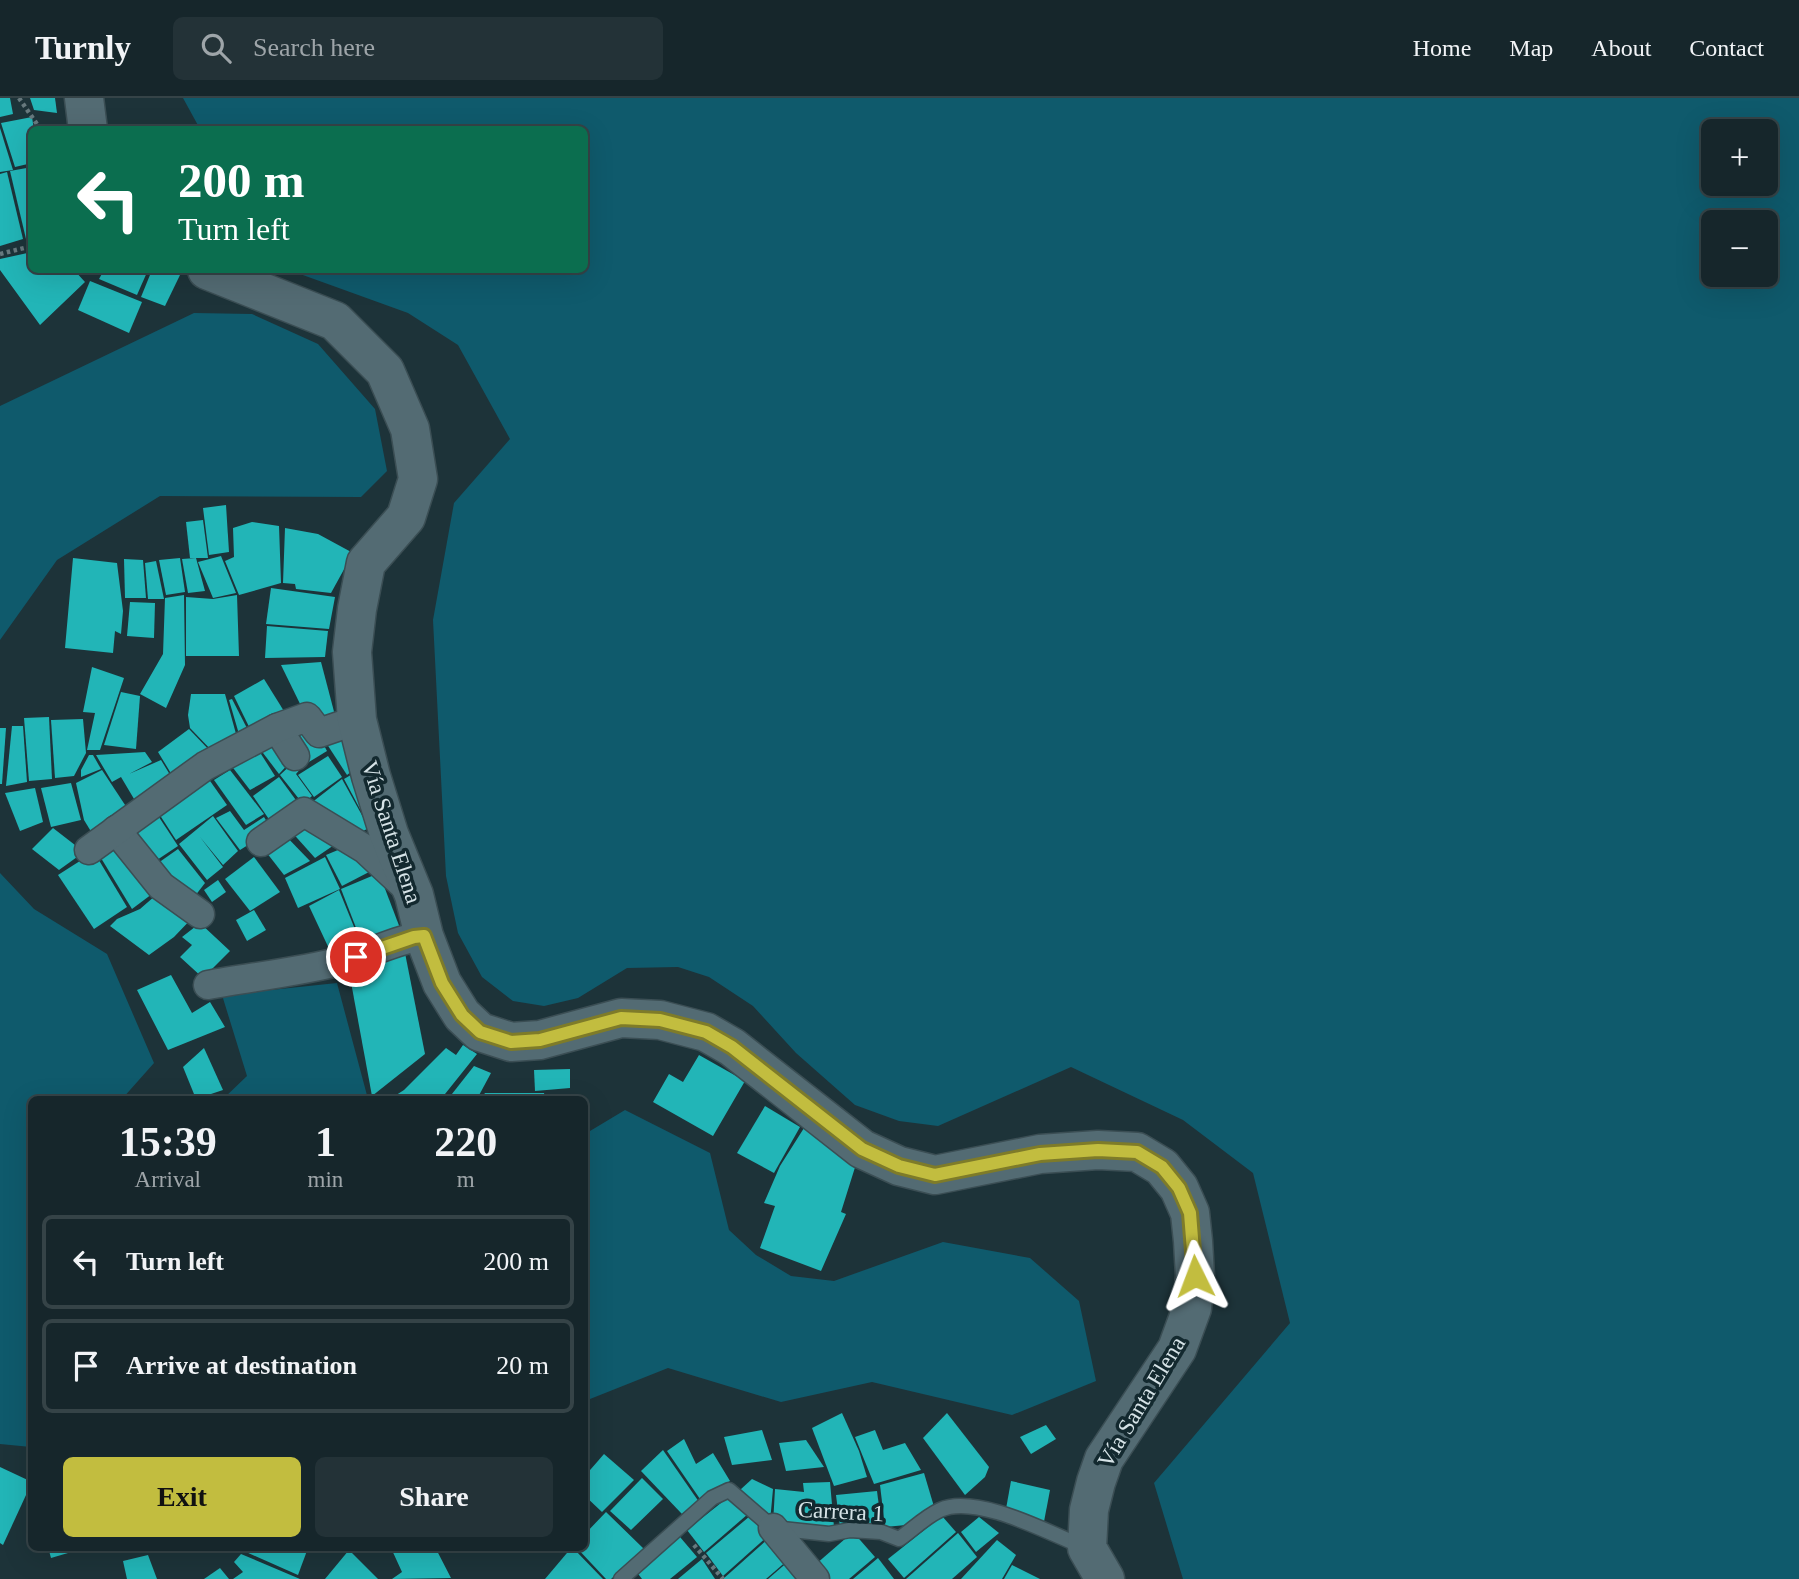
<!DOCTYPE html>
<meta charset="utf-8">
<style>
body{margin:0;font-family:Georgia,serif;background:#233237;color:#f1f3f6;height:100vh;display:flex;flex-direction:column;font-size:26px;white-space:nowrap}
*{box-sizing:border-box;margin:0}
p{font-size:23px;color:#9ea5a9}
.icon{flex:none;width:38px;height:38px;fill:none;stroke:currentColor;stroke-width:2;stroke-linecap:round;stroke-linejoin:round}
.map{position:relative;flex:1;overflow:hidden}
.panel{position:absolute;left:28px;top:998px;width:560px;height:455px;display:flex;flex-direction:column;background:#16262b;border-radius:10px;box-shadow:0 7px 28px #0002,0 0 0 2px #354347}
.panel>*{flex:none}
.top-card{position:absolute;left:28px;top:28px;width:560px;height:147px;border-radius:10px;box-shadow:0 7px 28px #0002,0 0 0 2px #354347;background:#0b6e4f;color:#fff;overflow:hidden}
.buttons{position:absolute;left:1701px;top:21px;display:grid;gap:14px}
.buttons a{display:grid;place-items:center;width:77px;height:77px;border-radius:10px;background:#16262b;box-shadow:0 7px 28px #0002,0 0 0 2px #354347;font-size:35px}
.pin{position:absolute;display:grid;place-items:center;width:60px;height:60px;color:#fff;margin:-30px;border:4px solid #fff;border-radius:50%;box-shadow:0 2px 7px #0007}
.me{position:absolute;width:77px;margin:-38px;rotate:357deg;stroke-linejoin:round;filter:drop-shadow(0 0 5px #0008)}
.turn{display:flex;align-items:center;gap:24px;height:147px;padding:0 35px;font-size:32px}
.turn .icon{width:91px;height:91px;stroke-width:2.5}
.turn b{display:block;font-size:49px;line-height:60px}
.eta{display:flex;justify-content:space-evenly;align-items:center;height:119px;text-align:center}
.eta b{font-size:42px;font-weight:600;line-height:49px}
.cta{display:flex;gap:14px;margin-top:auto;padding:14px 35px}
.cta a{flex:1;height:80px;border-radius:10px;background:#c2bd3f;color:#111;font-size:28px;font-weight:600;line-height:80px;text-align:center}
.cta a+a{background:#233237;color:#f1f3f6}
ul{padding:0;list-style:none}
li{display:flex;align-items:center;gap:21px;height:94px;margin:0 14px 10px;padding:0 21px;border:4px solid #354347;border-radius:10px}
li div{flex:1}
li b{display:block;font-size:26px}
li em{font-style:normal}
header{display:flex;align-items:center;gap:42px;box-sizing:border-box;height:98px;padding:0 35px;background:#16262b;border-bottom:2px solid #354347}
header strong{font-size:33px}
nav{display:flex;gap:38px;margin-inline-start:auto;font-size:24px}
.search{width:490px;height:63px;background:#233237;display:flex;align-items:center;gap:18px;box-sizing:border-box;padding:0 24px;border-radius:10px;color:#9ea5a9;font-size:26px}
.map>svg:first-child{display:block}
</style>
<header>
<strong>Turnly</strong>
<div class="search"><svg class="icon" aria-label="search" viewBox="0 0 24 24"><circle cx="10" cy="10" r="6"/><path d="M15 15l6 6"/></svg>Search here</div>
<nav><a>Home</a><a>Map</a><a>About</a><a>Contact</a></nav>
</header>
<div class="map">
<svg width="1799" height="1481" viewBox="0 0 1799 1481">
<rect width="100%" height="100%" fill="#1d3339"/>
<g fill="#0f5a6c" fill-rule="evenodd">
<path d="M 183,0 L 1799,0 L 1799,1481 L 1183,1481 L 1154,1385 L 1290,1225 L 1253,1075 L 1183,1022 L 1071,969 L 938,1028 L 899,1023 L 855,1007 L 796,955 L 753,908 L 709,879 L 678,869 L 627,870 L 578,900 L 544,908 L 513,903 L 482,879 L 458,835 L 446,778 L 433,522 L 454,405 L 510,341 L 458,247 L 408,215 L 289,172 L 584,172 L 584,32 L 200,31 ZM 1766,33 L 1766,86 L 1713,86 L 1713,33 ZM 1713,124 L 1766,124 L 1766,177 L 1713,177 Z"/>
<path d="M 194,215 L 252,216 L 318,246 L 375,311 L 387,373 L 361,399 L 160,398 L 57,462 L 0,542 L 0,308 Z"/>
<path d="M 0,775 L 34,811 L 107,856 L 154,965 L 122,1001 L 32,1001 L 31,1349 L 0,1346 Z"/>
<path d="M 337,885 L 368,1001 L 223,1001 L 247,978 L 222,897 Z"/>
<path d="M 625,1012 L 710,1055 L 729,1132 L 756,1157 L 791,1178 L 834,1183 L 943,1144 L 1030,1160 L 1079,1203 L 1096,1283 L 1012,1317 L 872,1284 L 781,1304 L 668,1270 L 585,1303 L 585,1036 Z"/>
</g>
<g fill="#22b5b7">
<path d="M 0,0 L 10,0 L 13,16 L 0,19 Z"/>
<path d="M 30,0 L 55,0 L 57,15 L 34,12 Z"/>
<path d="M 32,19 L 34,32 L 32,32 L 32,65 L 15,69 L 1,25 Z"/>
<path d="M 0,30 L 13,72 L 0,74 Z"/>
<path d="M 32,69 L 32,140 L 26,141 L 10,73 Z"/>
<path d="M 7,74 L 23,141 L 0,148 L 0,76 Z"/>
<path d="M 32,154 L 32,172 L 74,172 L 85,184 L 40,227 L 0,172 L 0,161 Z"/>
<path d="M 104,172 L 148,172 L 137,197 L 99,181 Z"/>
<path d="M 152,172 L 170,172 L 180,177 L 165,208 L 141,199 Z"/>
<path d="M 90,183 L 142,204 L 129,235 L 78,212 Z"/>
<path d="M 226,407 L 229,454 L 209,457 L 203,410 Z"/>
<path d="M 203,422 L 208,460 L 190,460 L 186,424 Z"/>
<path d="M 252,424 L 279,428 L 281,485 L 239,497 L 225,463 L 234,459 L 233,430 Z"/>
<path d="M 285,430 L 318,436 L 353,455 L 331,495 L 296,491 L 295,486 L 283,485 Z"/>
<path d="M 221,458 L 236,495 L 213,500 L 198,464 Z"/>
<path d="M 73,460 L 117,465 L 123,513 L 121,536 L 115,533 L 113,555 L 65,550 Z"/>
<path d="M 180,460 L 185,494 L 166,497 L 159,462 Z"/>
<path d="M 196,460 L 205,493 L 188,495 L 182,461 Z"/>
<path d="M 124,461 L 143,462 L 146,500 L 125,500 Z"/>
<path d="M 156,463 L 164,501 L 148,501 L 145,465 Z"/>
<path d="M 271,490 L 335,499 L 329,531 L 266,526 Z"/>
<path d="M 184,497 L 185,567 L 166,610 L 140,596 L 163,556 L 165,500 Z"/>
<path d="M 237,497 L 239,558 L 186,558 L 186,499 L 213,501 Z"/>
<path d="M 130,504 L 155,505 L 154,540 L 127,538 Z"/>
<path d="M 267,528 L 328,533 L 325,559 L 265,560 Z"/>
<path d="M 321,564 L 337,625 L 305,616 L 281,567 Z"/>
<path d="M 92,569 L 124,580 L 100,652 L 87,652 L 95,615 L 83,614 Z"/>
<path d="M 264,581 L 287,618 L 254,639 L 234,598 Z"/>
<path d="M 121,594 L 140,598 L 136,651 L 104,647 Z"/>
<path d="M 191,596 L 225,596 L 238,643 L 215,656 L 190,630 L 188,617 Z"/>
<path d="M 232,601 L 251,638 L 241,643 L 229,602 Z"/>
<path d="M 49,619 L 52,681 L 29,683 L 24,620 Z"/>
<path d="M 309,620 L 327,653 L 304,667 L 283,633 Z"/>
<path d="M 83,621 L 86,655 L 74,678 L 55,680 L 51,622 Z"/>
<path d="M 12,628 L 23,628 L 27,684 L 6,688 Z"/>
<path d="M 0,630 L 6,630 L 2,686 L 0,686 Z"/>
<path d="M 189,631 L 212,655 L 175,682 L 158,654 Z"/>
<path d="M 346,631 L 357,669 L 347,677 L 321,637 Z"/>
<path d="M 270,636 L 292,662 L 279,676 L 257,647 Z"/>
<path d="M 254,645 L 275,678 L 250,692 L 227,662 Z"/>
<path d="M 145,654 L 152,664 L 129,676 L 161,662 L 175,685 L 140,711 L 121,679 L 112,684 L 96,657 Z"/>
<path d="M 89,657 L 93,657 L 101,671 L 81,679 L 81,672 Z"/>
<path d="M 328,658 L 342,679 L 314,699 L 298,677 Z"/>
<path d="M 296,662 L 302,669 L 296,676 L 312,698 L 303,706 L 280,677 Z"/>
<path d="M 102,672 L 131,716 L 95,740 L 84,722 L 76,685 Z"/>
<path d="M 230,672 L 264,716 L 246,727 L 214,682 Z"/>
<path d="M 203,673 L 227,707 L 176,742 L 152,705 Z"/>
<path d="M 356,674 L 371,705 L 360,711 L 344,681 Z"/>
<path d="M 279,679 L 301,709 L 275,730 L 253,698 Z"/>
<path d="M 342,681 L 369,730 L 345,742 L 306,709 Z"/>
<path d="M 71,685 L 81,722 L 51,729 L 41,690 Z"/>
<path d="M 35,690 L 43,724 L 20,733 L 5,695 Z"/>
<path d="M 153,710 L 178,748 L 148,768 L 121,730 Z"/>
<path d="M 230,713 L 244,732 L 264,719 L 272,732 L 240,752 L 216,720 Z"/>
<path d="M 304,717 L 340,743 L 315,760 L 289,731 Z"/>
<path d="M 213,718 L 238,753 L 223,767 L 200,739 L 223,769 L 207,782 L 179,746 Z"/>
<path d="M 53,730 L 84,754 L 59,772 L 32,751 Z"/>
<path d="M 281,733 L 310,763 L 284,777 L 263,750 Z"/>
<path d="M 357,744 L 371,773 L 342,788 L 326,757 Z"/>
<path d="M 125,745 L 160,790 L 132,811 L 101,760 Z"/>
<path d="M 178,751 L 205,785 L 188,807 L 151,770 Z"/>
<path d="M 94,754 L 127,809 L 94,831 L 58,777 Z"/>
<path d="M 254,759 L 280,794 L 250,813 L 225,781 Z"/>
<path d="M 325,759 L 340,791 L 298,810 L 285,780 Z"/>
<path d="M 379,775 L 403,838 L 365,853 L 341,791 Z"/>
<path d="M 218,782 L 226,794 L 212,804 L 204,792 Z"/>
<path d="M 163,791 L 195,817 L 174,839 L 149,857 L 110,828 L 117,821 L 140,811 Z"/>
<path d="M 339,792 L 361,846 L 332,857 L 309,808 Z"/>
<path d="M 254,812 L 266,832 L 247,843 L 236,822 Z"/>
<path d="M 200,825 L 230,853 L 203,880 L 180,859 L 192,847 L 182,839 Z"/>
<path d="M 404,850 L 425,956 L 372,998 L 348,868 Z"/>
<path d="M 171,877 L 192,915 L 210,904 L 225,929 L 168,952 L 137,892 Z"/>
<path d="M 463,947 L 477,956 L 441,1001 L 390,1001 L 404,992 L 446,950 L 456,957 Z"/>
<path d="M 204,950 L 223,992 L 196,1001 L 183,969 Z"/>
<path d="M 699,957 L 745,983 L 713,1038 L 653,1004 L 669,976 L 683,984 Z"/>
<path d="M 474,968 L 491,975 L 477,1001 L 448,1001 Z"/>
<path d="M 570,971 L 570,990 L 535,993 L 534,972 Z"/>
<path d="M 485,995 L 544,995 L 545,1001 L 481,1001 Z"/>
<path d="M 765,1008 L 800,1029 L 774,1075 L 737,1055 Z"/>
<path d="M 804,1030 L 857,1063 L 841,1114 L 846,1116 L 821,1173 L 760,1150 L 775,1108 L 764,1105 L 780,1068 Z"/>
<path d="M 842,1315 L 859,1353 L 867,1379 L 834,1388 L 812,1330 Z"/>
<path d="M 947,1315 L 989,1369 L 985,1379 L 965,1397 L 923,1340 Z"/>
<path d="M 1046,1327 L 1056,1341 L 1031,1356 L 1020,1339 Z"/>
<path d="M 762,1332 L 772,1362 L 732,1367 L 724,1339 Z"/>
<path d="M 875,1332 L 883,1352 L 905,1345 L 921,1372 L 874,1386 L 855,1339 Z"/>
<path d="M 684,1341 L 696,1366 L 713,1355 L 730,1383 L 700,1401 L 667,1353 Z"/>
<path d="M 806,1342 L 824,1369 L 786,1373 L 779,1345 Z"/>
<path d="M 663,1352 L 699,1404 L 682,1416 L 641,1373 Z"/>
<path d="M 604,1356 L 634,1382 L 602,1414 L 584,1397 L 584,1379 Z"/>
<path d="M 0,1369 L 32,1384 L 3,1447 L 0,1445 Z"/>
<path d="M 924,1375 L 935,1412 L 906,1427 L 885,1429 L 880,1387 Z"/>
<path d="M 642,1380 L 663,1401 L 631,1432 L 610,1413 Z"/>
<path d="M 752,1381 L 773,1391 L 770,1424 L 740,1392 Z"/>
<path d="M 1011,1383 L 1050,1392 L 1043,1429 L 1004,1422 Z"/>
<path d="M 830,1384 L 834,1429 L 773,1426 L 775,1391 L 804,1394 L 803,1385 Z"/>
<path d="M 877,1393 L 881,1424 L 840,1429 L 836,1397 Z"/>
<path d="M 731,1397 L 748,1416 L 704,1454 L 687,1432 Z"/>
<path d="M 606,1414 L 644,1451 L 611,1481 L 606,1481 L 576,1449 L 584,1449 L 584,1437 Z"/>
<path d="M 750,1418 L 768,1438 L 723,1478 L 706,1455 Z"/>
<path d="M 942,1418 L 956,1434 L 904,1480 L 888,1461 Z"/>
<path d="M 979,1419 L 999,1435 L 976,1454 L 961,1434 Z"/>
<path d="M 853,1434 L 875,1459 L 849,1481 L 815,1481 L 808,1473 Z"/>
<path d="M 958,1435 L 977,1459 L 952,1481 L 906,1481 Z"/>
<path d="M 680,1439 L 697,1459 L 670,1481 L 642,1481 L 636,1473 Z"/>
<path d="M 769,1440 L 789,1461 L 766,1481 L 723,1481 Z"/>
<path d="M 997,1442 L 1016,1457 L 1002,1481 L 961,1481 Z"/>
<path d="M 48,1449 L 67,1449 L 68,1455 L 51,1460 Z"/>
<path d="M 247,1449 L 305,1449 L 308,1450 L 298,1477 L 246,1454 Z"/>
<path d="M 393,1449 L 435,1449 L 451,1480 L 392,1481 L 402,1474 L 391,1450 Z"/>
<path d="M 572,1449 L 603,1481 L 545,1481 Z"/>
<path d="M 349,1452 L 378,1481 L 325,1481 Z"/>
<path d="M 241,1456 L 300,1481 L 233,1481 L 243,1474 L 234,1464 Z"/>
<path d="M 148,1457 L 157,1481 L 127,1481 L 123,1463 Z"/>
<path d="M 878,1460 L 894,1481 L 853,1481 Z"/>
<path d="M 702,1461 L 715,1481 L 678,1481 Z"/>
<path d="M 790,1462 L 806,1481 L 768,1481 Z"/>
<path d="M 1012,1467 L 1040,1481 L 1004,1481 Z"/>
<path d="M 220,1470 L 229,1481 L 204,1481 Z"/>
</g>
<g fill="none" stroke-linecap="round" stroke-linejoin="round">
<defs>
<path id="lane" d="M 621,1481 L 712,1400 L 729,1392 L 773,1430 L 829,1436 L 850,1432 L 881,1434 L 899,1441 C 912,1432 925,1419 940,1412 C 976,1395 1051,1436 1086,1450"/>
<g id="street">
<path d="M 277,630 L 295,658"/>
<path d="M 116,732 L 161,788 L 200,816"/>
<path d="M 261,744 L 304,714 L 365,751 L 409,792"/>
<path d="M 89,752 L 205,668 L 277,630 L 307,619 L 319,635 L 357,622"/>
<path d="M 208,887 C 252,879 298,874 342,863 C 367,857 400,840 424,838"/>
<path d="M 773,1430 L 815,1481"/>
</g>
<g id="secondary">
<path d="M 84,0 L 88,32"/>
<path d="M 207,172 L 335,223 L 385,273 L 410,331 L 418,381 L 406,419 L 366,465 L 357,511 L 352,554 L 357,622 L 371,678 L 389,736 L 414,797 L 424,838 L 442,885 L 462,917 L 480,934 L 511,944 L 540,942 L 621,920 L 660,922 L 706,934 L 732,949 L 862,1051 L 899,1068 L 935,1077 L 1040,1056 L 1098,1052 L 1137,1054 L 1162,1069 L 1179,1090 L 1190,1115 L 1193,1143 L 1195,1178 L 1192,1210 L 1177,1251 L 1104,1361 L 1096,1384 L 1089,1412 L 1087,1450 L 1105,1481"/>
</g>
</defs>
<use href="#lane" stroke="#3b4e54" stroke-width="17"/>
<use href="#street" stroke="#3b4e54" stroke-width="31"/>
<use href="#secondary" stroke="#3b4e54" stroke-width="41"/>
<g stroke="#67797e" stroke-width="4.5" stroke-dasharray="3.5 3.5" stroke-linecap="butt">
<path d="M 19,0 L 41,32"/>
<path d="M 0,156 L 32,148"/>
<path d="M 694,1447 L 723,1481"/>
</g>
<use href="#lane" stroke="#536b73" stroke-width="14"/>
<use href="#street" stroke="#536b73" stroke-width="28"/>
<use href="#secondary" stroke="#536b73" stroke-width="38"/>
</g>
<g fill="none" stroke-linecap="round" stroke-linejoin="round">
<defs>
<path id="route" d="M 356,859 L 414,839 L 424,838 L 442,885 L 462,917 L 480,934 L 511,944 L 540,942 L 621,920 L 660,922 L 706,934 L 732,949 L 862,1051 L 899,1068 L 935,1077 L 1040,1056 L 1098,1052 L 1137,1054 L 1162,1069 L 1179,1090 L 1190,1115 L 1195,1178"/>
</defs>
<use href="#route" stroke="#7e7b29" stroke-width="18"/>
<use href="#route" stroke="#c2bd3f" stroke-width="12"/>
</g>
<g text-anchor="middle" stroke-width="7" stroke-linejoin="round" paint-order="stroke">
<g font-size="23" fill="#d6e3e7" stroke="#13292f">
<text transform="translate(392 734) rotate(72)" y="8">Vía Santa Elena</text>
<text transform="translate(1141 1304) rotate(-59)" y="8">Vía Santa Elena</text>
<text transform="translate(841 1413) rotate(3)" y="8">Carrera 1</text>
</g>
</g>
</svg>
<div class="buttons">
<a>+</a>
<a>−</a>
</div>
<div class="pin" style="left:356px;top:859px;background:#d93025"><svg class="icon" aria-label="arrive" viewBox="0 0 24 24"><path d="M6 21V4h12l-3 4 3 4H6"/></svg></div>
<svg class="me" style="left:1195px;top:1178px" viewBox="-20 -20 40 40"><path d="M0-17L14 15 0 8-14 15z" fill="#c2bd3f" stroke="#fff" stroke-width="4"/></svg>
<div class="top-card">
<div class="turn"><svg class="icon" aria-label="left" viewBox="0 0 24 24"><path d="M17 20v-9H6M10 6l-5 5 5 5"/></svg><div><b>200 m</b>Turn left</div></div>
</div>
<section class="panel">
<div class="eta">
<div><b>15:39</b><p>Arrival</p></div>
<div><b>1</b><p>min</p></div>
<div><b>220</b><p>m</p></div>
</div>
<ul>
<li><svg class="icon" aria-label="left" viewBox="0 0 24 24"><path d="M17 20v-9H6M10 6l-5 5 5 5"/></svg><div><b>Turn left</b></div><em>200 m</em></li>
<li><svg class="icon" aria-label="arrive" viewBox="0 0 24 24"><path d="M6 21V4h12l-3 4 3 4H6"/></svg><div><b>Arrive at destination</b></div><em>20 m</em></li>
</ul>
<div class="cta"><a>Exit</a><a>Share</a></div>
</section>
</div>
